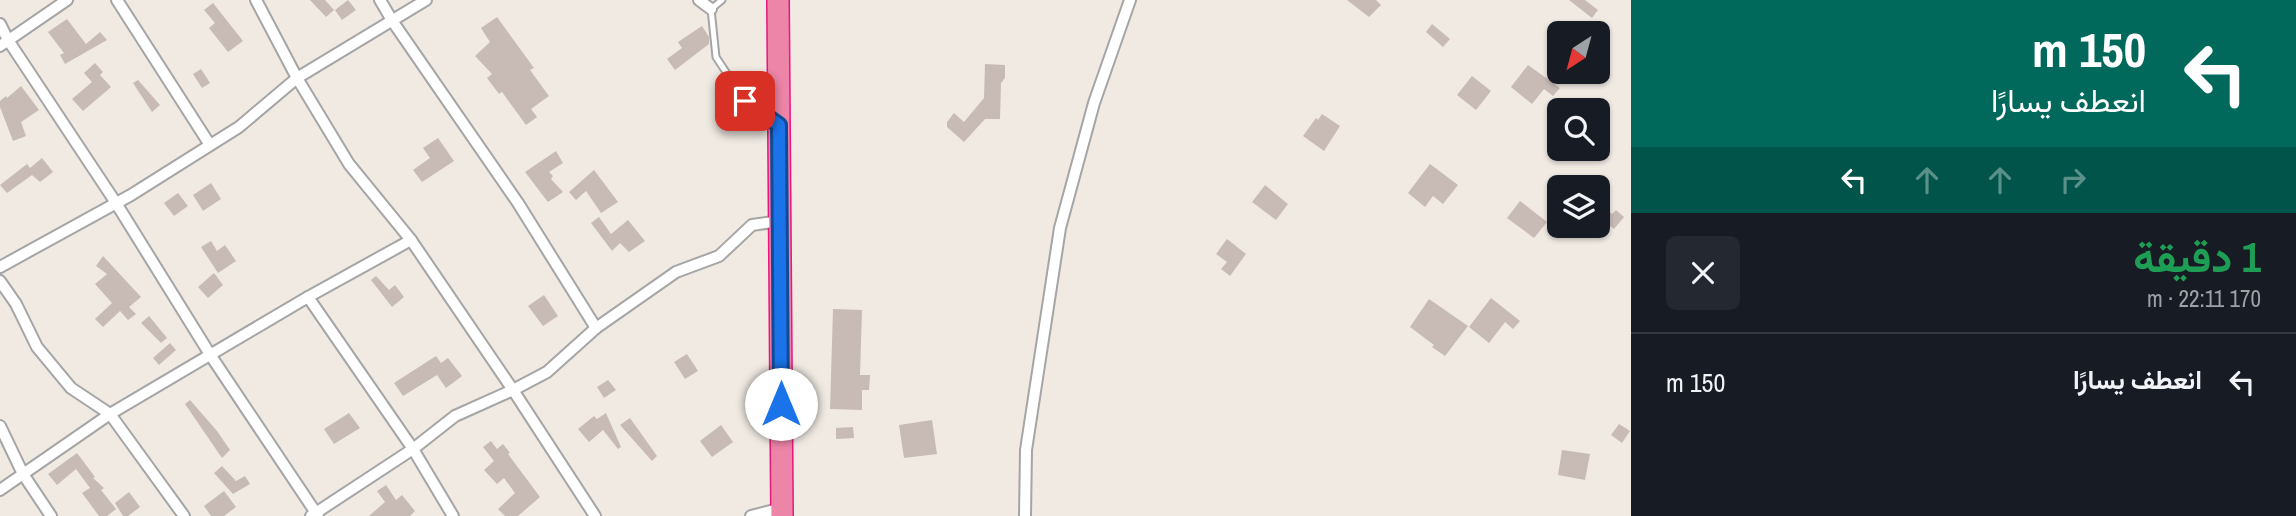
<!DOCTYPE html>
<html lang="ar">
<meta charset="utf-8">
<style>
body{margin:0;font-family:"Archivo Narrow",Vazirmatn,sans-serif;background:#242831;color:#f1f3f6;direction:rtl;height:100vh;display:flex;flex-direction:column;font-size:26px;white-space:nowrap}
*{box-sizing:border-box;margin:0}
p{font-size:23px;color:#9ea1a6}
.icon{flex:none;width:38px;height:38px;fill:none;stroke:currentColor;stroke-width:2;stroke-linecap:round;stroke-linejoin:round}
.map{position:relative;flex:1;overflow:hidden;direction:ltr}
.details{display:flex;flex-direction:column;background:#171b24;width:665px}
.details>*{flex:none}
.hud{background:#00695c;color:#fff;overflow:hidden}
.needle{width:46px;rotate:216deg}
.controls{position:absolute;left:1547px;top:21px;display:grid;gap:14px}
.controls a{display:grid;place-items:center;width:63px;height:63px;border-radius:10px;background:#171b24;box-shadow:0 2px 5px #0004;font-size:35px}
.pin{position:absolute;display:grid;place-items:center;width:60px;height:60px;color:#fff;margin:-30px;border-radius:14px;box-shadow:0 4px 10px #0006}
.me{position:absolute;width:77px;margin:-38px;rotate:0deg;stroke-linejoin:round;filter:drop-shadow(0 0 5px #0008)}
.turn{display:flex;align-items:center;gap:24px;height:147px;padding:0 35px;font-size:32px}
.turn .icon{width:91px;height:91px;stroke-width:2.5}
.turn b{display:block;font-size:49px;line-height:60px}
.lanes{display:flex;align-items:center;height:66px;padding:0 35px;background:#0003;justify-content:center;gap:35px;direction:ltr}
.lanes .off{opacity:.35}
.round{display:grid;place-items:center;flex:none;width:74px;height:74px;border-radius:10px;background:#242831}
.overview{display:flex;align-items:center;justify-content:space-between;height:119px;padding:0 35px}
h1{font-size:42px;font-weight:700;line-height:52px;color:#1e9e55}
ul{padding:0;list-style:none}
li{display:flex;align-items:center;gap:21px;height:98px;padding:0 35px;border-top:2px solid #363941}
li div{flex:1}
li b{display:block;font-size:26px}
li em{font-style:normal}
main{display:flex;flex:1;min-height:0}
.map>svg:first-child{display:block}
</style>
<main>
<section class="details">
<div class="hud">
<div class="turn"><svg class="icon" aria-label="left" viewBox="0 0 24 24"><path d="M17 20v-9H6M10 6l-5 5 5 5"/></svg><div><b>150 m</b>انعطف يسارًا</div></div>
<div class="lanes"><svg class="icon" aria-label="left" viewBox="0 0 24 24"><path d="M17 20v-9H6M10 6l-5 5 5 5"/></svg><svg class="icon off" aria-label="ahead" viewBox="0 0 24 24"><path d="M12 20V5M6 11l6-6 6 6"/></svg><svg class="icon off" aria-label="ahead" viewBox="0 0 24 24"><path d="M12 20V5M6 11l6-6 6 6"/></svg><svg class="icon off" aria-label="right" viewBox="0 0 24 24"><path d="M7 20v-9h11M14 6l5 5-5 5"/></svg></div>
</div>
<div class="overview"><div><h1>1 دقيقة</h1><p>170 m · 22:11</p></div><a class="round"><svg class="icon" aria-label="close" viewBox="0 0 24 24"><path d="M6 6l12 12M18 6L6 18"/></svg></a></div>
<ul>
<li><svg class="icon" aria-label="left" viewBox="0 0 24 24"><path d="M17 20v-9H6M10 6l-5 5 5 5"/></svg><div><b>انعطف يسارًا</b></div><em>150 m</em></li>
</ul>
</section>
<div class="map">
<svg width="1631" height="516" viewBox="0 0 1631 516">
<rect width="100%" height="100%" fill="#f0eae3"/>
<g fill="#c8bbb6">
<path d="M 310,0 L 325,0 L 334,10 L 326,17 Z"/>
<path d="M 348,0 L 356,10 L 342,20 L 335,10 Z"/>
<path d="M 1347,0 L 1376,0 L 1381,5 L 1369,17 Z"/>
<path d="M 1569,0 L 1585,0 L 1598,10 L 1592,18 Z"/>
<path d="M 213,3 L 243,41 L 228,52 L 209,28 L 215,23 L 204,10 Z"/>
<path d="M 497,17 L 534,68 L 530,70 L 549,96 L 531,109 L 537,117 L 526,125 L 502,92 L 499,94 L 487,78 L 492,74 L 475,56 L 490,42 L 481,28 Z"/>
<path d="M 67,19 L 86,44 L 100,32 L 107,40 L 65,64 L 60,55 L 64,53 L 48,32 Z"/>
<path d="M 1432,24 L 1450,39 L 1443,47 L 1426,32 Z"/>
<path d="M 702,26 L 709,37 L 709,44 L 675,70 L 667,59 L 682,48 L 678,42 Z"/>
<path d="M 95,63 L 103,72 L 100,75 L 111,87 L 83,111 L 72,99 L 92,82 L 84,73 Z"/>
<path d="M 985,64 L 1005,65 L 1005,78 L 1001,83 L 1000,119 L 985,119 L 964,142 L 947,127 L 947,122 L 954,113 L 964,122 L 984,98 Z"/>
<path d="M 1528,65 L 1560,88 L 1553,96 L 1544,89 L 1532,104 L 1511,87 Z"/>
<path d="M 201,69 L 210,83 L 202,88 L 193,74 Z"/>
<path d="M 1472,76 L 1491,91 L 1476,110 L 1457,95 Z"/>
<path d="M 138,80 L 160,105 L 152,112 L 133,83 Z"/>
<path d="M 21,86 L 39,110 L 21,122 L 26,136 L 13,141 L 0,107 L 0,101 L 6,96 L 7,98 Z"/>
<path d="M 1322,114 L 1340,126 L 1324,151 L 1303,136 L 1316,118 L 1318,120 Z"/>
<path d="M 438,138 L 454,161 L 422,182 L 413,170 L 430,158 L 423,148 Z"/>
<path d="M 556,151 L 563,163 L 549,172 L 553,176 L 551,179 L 563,192 L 548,202 L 525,172 Z"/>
<path d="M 42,158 L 53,172 L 40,182 L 32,175 L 7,193 L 0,185 L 27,164 L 30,168 Z"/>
<path d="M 1430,164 L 1458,185 L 1443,204 L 1433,196 L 1425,207 L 1408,193 Z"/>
<path d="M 594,170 L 618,202 L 601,213 L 586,191 L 576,200 L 569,192 Z"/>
<path d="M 211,183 L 221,199 L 203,211 L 193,195 Z"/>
<path d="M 1265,185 L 1288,204 L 1276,220 L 1252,202 Z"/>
<path d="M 178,193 L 188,206 L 174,216 L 164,203 Z"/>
<path d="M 1520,201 L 1547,222 L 1534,238 L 1507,218 Z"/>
<path d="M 1598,203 L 1612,214 L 1616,210 L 1624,217 L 1614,229 L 1598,216 Z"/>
<path d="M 599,217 L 611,234 L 628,220 L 645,241 L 629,252 L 620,243 L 612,251 L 591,223 Z"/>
<path d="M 1227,239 L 1246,254 L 1230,276 L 1221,269 L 1227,262 L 1216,254 Z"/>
<path d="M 211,241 L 217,251 L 225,245 L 236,261 L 218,273 L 201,247 Z"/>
<path d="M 103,256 L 141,297 L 129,307 L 136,314 L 128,320 L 120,311 L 103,327 L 95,319 L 112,303 L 95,284 L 107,274 L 96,266 Z"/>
<path d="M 214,273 L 223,285 L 208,298 L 198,287 Z"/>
<path d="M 376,276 L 389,290 L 395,285 L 404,297 L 392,307 L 371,280 Z"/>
<path d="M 544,295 L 558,316 L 543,326 L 528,306 Z"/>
<path d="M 1491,298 L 1520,321 L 1513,329 L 1505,322 L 1489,343 L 1469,327 Z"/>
<path d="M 1429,299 L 1468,326 L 1445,356 L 1432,347 L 1434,345 L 1410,327 Z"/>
<path d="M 833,309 L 862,310 L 860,375 L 870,375 L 869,390 L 862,390 L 862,410 L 830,409 Z"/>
<path d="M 149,316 L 167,338 L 161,343 L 141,323 Z"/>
<path d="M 170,343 L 176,350 L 159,365 L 153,358 Z"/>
<path d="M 687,354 L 698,371 L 685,379 L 674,362 Z"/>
<path d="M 436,356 L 441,363 L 448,358 L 462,376 L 446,388 L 437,375 L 403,396 L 394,383 Z"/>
<path d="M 608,380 L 616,390 L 604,398 L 597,387 Z"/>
<path d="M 190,400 L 217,431 L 230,450 L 222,458 L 185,404 Z"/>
<path d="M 349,413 L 360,428 L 334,444 L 324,429 Z"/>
<path d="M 606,413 L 621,447 L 618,449 L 603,430 L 589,442 L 578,429 L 594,416 L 597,419 Z"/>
<path d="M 630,418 L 657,456 L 652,461 L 620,425 Z"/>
<path d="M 932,420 L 937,454 L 904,458 L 899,425 Z"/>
<path d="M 1619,424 L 1630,431 L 1622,443 L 1611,435 Z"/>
<path d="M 721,425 L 733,442 L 712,457 L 700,441 Z"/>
<path d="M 853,427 L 854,438 L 836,439 L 836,428 Z"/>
<path d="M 491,441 L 497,449 L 503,444 L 510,453 L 508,454 L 540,497 L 518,516 L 505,516 L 498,509 L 515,493 L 504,478 L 497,484 L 484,470 L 494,461 L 483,447 Z"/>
<path d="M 1562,450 L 1590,454 L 1585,480 L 1558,475 Z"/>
<path d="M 77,453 L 95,477 L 93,478 L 104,488 L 101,490 L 116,509 L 107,516 L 99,516 L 82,493 L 90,488 L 76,469 L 57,485 L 48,474 Z"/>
<path d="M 222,466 L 236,481 L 245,476 L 250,484 L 233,494 L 214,473 Z"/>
<path d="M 386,485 L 396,500 L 402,495 L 415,511 L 410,516 L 369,516 L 385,502 L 377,491 Z"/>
<path d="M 224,491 L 236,507 L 224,516 L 211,516 L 204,506 Z"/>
<path d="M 129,492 L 140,507 L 128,516 L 123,516 L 115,503 Z"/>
</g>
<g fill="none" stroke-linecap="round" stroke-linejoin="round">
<defs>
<path id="lane" d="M 722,0 L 711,9 L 716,57 L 745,101 L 772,120"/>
<g id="street">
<path d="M 117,0 L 210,145"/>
<path d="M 256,0 L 297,78 L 349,164 L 411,240 L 513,390 L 595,516"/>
<path d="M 380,0 L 393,22 L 518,203 L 596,328"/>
<path d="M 699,0 L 711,9"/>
<path d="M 0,24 L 8,40 L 116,203 L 211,356 L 318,516"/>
<path d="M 0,46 L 67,0"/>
<path d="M 0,267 L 131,195 L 239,127 L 297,78 L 426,0"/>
<path d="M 0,281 L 16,304 L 37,347 L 71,388 L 110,414 L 184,516"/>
<path d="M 308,297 L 413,449 L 453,516"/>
<path d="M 0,426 L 23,474 L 51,516"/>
<path d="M 0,490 L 110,414 L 308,297 L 411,240"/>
<path d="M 311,516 L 413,449 L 455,416 L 513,390 L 547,372 L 596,328 L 676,272 L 719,256 L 752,225 L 780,221"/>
<path d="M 751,516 L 782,508"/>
<path d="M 1025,516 L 1026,450 L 1060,228 L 1094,103 L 1130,0"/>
</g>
<path id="highway" d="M 778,0 L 782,516"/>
</defs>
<use href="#lane" stroke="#a5a5a5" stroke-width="9"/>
<use href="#street" stroke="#a5a5a5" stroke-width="14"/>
<use href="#highway" stroke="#e7177e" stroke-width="24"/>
<use href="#lane" stroke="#fff" stroke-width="5"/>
<use href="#street" stroke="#fff" stroke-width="10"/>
<use href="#highway" stroke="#ed85a8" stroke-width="21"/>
</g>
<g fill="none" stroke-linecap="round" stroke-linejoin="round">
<defs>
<path id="route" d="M 745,101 L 779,125 L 781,404"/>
</defs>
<use href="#route" stroke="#114b97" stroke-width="18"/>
<use href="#route" stroke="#1a73e8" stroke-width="12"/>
</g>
</svg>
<div class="controls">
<a><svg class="needle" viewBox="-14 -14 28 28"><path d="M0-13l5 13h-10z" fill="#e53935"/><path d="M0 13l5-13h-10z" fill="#9ea1a6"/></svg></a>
<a><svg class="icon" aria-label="search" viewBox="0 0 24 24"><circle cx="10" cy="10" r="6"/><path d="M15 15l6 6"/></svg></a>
<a><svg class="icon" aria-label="layers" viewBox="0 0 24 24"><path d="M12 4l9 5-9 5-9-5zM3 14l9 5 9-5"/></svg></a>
</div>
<div class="pin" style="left:745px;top:101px;background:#d93025"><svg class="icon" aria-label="arrive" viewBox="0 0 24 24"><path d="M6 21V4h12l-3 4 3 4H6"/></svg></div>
<svg class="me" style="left:781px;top:404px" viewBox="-20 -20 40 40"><circle r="19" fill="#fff"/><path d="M0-13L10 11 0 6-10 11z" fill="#1a73e8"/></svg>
</div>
</main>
